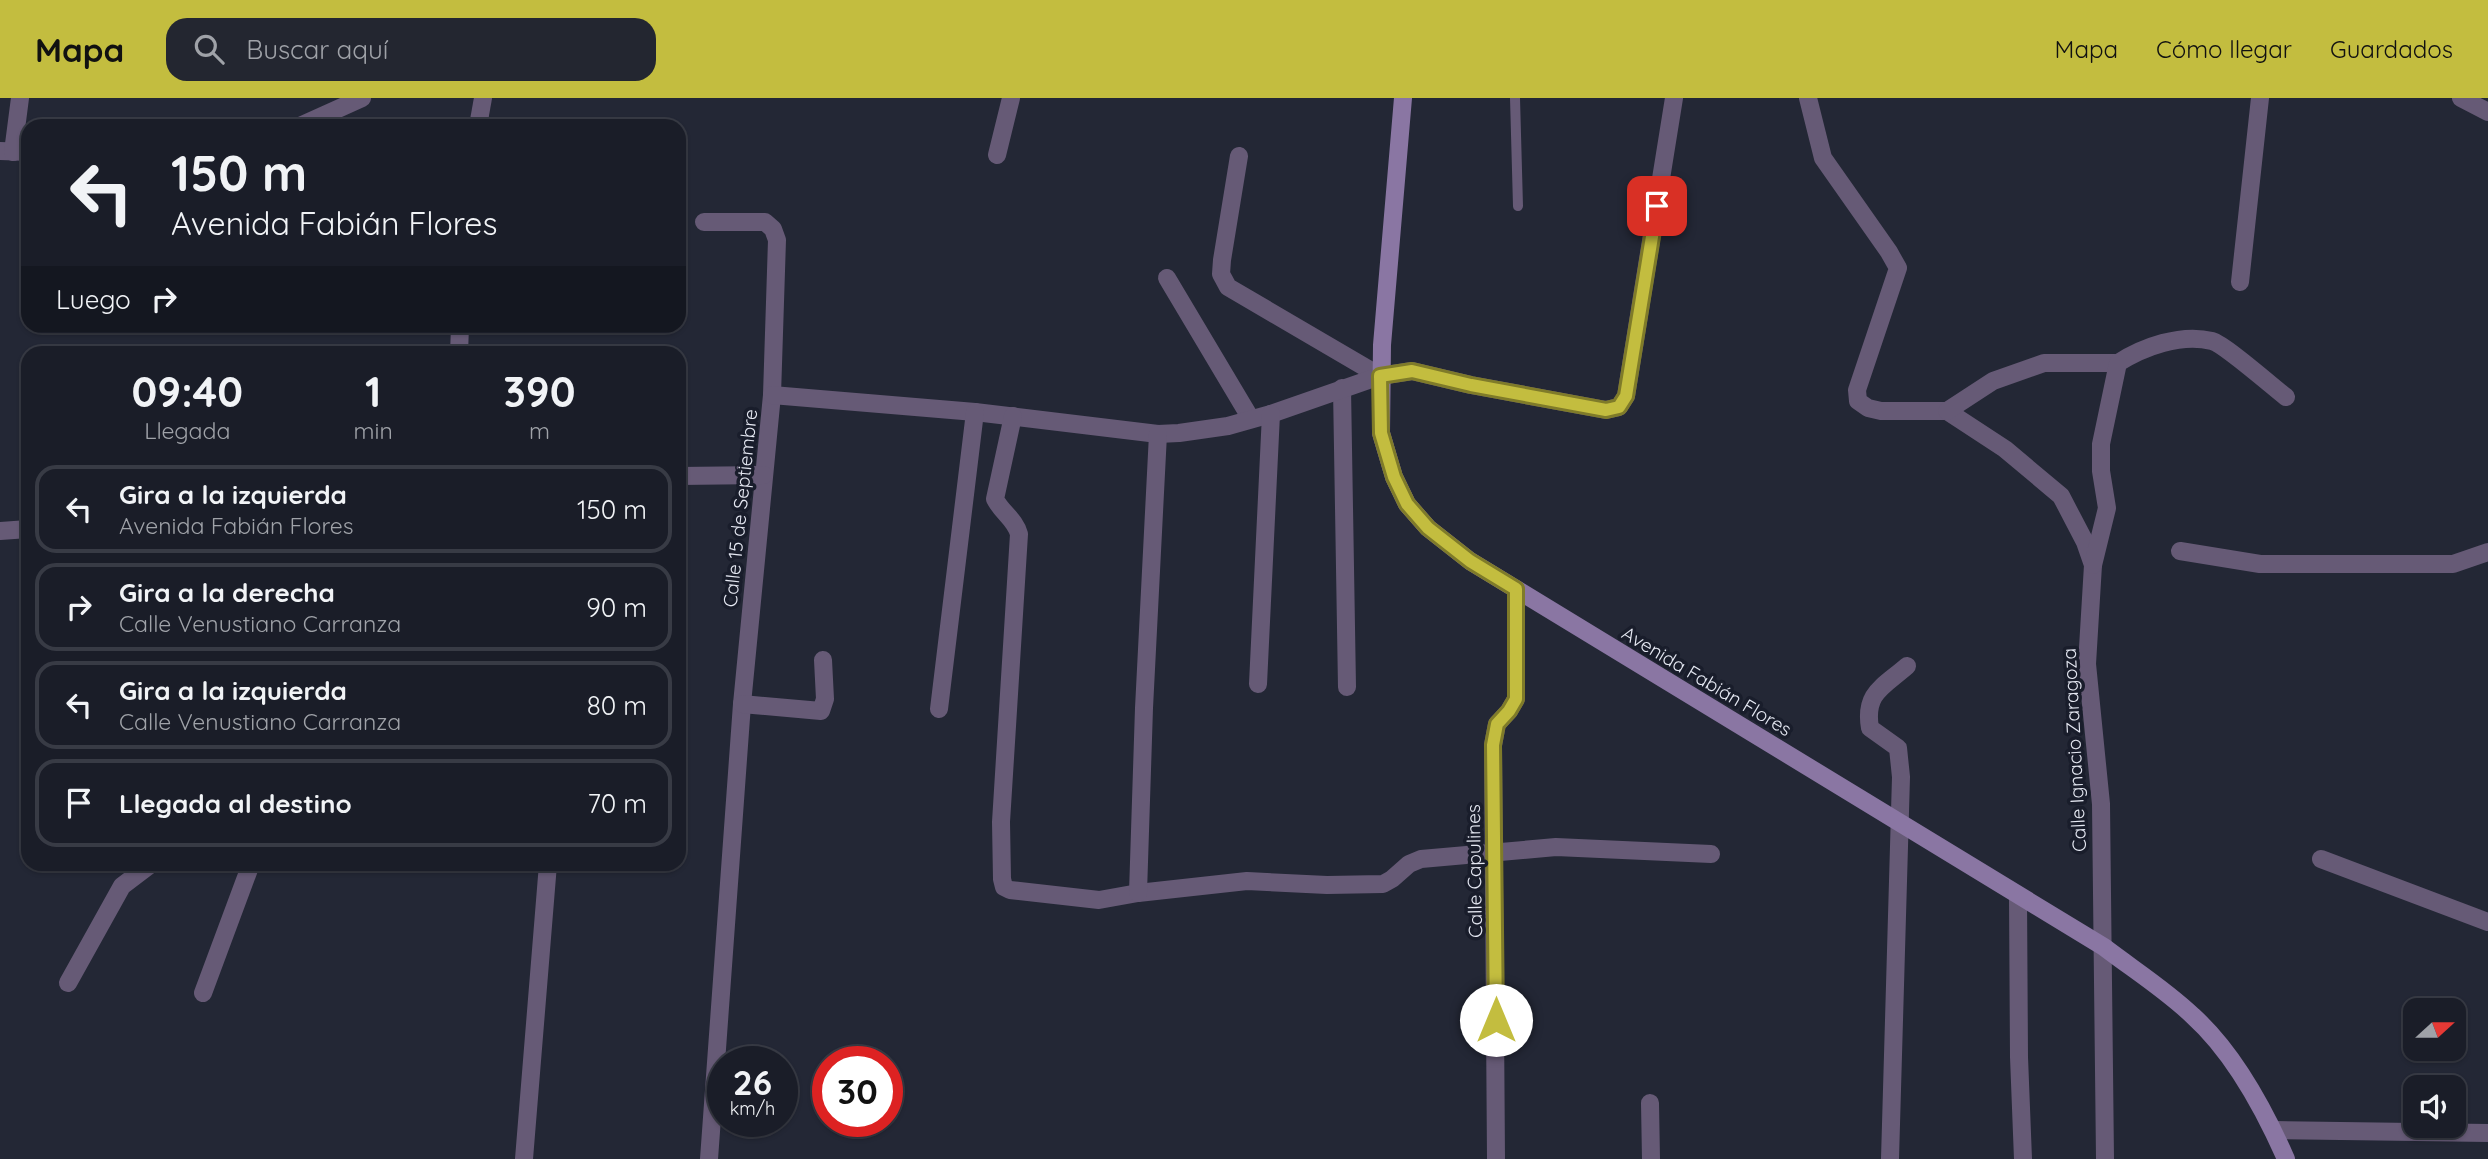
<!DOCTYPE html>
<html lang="es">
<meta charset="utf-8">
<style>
body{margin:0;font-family:Quicksand,sans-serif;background:#232630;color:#f1f3f6;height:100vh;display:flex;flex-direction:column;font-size:26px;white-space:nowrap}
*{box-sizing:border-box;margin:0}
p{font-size:23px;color:#9fa2a8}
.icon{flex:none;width:38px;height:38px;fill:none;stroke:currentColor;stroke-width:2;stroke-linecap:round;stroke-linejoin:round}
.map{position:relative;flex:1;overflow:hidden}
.side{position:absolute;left:21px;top:248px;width:665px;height:525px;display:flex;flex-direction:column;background:#1a1d28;border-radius:21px;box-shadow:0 2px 5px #0004,0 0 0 2px #383b45}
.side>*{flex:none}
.guide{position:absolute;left:21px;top:21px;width:665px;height:214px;border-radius:21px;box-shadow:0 2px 5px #0004,0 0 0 2px #383b45;background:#1a1d28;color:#f1f3f6;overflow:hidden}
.needle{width:46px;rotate:69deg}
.controls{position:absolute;left:2403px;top:900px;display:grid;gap:14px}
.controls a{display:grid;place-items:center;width:63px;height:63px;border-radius:14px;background:#1a1d28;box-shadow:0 2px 5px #0004,0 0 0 2px #383b45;font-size:35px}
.speed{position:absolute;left:707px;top:948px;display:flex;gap:14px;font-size:35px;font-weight:700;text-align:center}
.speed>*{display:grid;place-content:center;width:91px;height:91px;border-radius:50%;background:#1a1d28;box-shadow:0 2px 5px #0004,0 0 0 2px #383b45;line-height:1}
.speed small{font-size:18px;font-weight:400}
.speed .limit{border:10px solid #d22;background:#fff;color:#111}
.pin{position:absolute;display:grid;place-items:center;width:60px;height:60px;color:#fff;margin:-30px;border-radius:14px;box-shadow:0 4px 10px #0006}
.me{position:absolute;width:77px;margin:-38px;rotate:0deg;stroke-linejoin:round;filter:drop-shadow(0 0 5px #0008)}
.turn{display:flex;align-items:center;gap:24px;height:147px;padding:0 35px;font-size:32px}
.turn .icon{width:91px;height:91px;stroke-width:2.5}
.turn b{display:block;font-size:49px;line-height:60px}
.then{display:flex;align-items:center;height:66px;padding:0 35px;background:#0003;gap:14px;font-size:26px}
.eta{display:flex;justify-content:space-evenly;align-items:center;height:119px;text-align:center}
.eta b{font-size:42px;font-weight:800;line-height:49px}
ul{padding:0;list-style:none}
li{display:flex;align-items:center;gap:21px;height:88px;margin:0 14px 10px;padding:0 21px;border:4px solid #383b45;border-radius:21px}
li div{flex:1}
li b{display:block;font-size:26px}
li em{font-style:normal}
header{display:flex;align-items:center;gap:42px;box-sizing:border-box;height:98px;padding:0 35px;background:#c3bd3f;color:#111}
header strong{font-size:33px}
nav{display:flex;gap:38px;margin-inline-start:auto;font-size:24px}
.search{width:490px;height:63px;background:#232630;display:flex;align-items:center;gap:18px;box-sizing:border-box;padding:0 24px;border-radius:21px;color:#9fa2a8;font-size:26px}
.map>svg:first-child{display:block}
</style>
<header>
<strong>Mapa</strong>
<div class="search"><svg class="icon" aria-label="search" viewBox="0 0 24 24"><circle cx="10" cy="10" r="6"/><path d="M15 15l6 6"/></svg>Buscar aquí</div>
<nav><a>Mapa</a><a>Cómo llegar</a><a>Guardados</a></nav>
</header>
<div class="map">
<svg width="2488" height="1061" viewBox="0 0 2488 1061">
<rect width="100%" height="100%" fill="#232735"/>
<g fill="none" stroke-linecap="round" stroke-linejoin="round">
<path stroke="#665a76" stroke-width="10" d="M 1515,0 L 1518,108"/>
<g stroke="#665a76" stroke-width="18">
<path d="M 1808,0 L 1823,60 L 1889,154 L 1898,170 L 1857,292 L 1858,303 L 1868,310 L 1881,313 L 1947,313 L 2005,351 L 2061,398 L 2085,444 L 2093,467 L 2087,566 L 2101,706 L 2105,1061"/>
<path d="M 2461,0 L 2488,14"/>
<path d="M 300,28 L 362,0"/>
<path d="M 478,28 L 483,0"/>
<path d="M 0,53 L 28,54"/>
<path d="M 13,54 L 20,0"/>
<path d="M 997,57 L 1011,0"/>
<path d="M 1239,58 L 1222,162 L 1221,176 L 1228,189 L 1380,278"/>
<path d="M 704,124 L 765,124 L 773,131 L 777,142 L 772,297 L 742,606 L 709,1061"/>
<path d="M 1167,180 L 1251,321"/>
<path d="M 2240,184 L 2260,0"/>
<path d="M 459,256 L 460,228"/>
<path d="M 1342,290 L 1347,589"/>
<path d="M 772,297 L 975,314 L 1158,336 L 1179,335 L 1228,328 L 1271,316 L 1380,278 L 1412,273 L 1471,287 L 1606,312 L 1619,309 L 1626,298 L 1674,0"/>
<path d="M 1947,313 L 1993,283 L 2044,265 L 2118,265"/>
<path d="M 1013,318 L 995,401 C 1002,415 1015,421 1019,436 L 1001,724 L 1002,781 L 1004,789 L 1010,792 L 1099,802 L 1138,795 L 1247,783 L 1327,787 L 1383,786 L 1392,781 L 1409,766 L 1421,761 L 1556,749 L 1711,756"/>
<path d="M 679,378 L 764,377"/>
<path d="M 0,433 L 28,431"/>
<path d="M 2180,453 L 2260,466 L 2453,466 L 2488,454"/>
<path d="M 2093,467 L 2107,410 L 2101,373 L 2101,346 L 2118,265 C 2143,249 2181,235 2212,243 C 2224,246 2273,289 2286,299"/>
<path d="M 1258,586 L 1271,316"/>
<path d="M 742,606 L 821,613 L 825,601 L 823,562"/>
<path d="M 939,611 L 975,314"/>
<path d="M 2321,761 L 2488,824"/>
<path d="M 1138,795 L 1144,610 L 1158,336"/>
<path d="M 2018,798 L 2019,959 L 2023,1061"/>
<path d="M 68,885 L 122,788 L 151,766"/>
<path d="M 203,895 L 251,766"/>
<path d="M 1650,1005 L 1651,1061"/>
<path d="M 2273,1032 L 2488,1035"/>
<path d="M 524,1061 L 548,766"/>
<path d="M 1496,1061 L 1493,647 L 1497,626 L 1509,613 L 1516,601 L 1516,491"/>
<path d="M 1890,1061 L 1901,679 L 1898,650 L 1870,630 C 1864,595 1883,589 1907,568"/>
</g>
<path stroke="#8a76a3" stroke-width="18" d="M 1403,0 L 1382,247 L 1381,335 L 1394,379 L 1407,406 L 1428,430 L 1470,463 L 2104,849 C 2134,872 2166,892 2193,918 C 2234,955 2264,1011 2286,1061"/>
</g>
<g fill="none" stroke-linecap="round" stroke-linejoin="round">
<defs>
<path id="route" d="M 1496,922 L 1493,647 L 1497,626 L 1509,613 L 1516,601 L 1516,491 L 1470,463 L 1428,430 L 1407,406 L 1394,379 L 1381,335 L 1380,278 L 1412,273 L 1471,287 L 1606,312 L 1619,309 L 1626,298 L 1657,108"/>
</defs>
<use href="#route" stroke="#7f7b29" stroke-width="18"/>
<use href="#route" stroke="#c3bd3f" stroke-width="12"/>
</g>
<g text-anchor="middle" stroke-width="7" stroke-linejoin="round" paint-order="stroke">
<g font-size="19" fill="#e6e9f3" stroke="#191d2b">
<text transform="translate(740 410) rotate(-84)" y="7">Calle 15 de Septiembre</text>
<text transform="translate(1707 583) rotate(31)" y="7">Avenida Fabián Flores</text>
<text transform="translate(2074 652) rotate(-93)" y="7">Calle Ignacio Zaragoza</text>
<text transform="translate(1474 773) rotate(-91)" y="7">Calle Capulines</text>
</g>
</g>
</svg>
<div class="controls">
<a><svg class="needle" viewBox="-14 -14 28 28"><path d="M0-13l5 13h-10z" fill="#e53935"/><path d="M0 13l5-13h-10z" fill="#9fa2a8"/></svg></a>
<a><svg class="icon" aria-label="sound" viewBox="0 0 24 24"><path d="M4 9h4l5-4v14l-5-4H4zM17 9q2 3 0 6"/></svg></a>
</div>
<div class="speed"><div>26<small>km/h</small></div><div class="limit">30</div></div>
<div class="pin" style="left:1657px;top:108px;background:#d93025"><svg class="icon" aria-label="arrive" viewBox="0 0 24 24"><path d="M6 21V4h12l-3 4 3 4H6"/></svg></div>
<svg class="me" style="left:1496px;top:922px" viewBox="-20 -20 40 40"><circle r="19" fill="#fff"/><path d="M0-13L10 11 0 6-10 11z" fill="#c3bd3f"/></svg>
<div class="guide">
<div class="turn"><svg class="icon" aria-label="left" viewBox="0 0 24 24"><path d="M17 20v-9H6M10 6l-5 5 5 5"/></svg><div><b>150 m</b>Avenida Fabián Flores</div></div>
<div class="then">Luego<svg class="icon" aria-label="right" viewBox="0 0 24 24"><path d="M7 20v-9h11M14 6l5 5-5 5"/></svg></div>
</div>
<section class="side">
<div class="eta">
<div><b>09:40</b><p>Llegada</p></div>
<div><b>1</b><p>min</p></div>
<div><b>390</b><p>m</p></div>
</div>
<ul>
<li><svg class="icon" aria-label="left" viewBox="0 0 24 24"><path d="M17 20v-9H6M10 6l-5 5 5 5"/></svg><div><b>Gira a la izquierda</b><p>Avenida Fabián Flores</p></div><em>150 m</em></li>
<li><svg class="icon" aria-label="right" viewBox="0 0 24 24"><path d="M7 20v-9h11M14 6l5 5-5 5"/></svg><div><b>Gira a la derecha</b><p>Calle Venustiano Carranza</p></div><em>90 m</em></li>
<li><svg class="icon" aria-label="left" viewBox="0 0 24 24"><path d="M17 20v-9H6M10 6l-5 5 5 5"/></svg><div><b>Gira a la izquierda</b><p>Calle Venustiano Carranza</p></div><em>80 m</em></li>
<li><svg class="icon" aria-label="arrive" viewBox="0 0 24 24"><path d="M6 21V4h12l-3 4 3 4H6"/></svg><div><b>Llegada al destino</b></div><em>70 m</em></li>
</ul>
</section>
</div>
